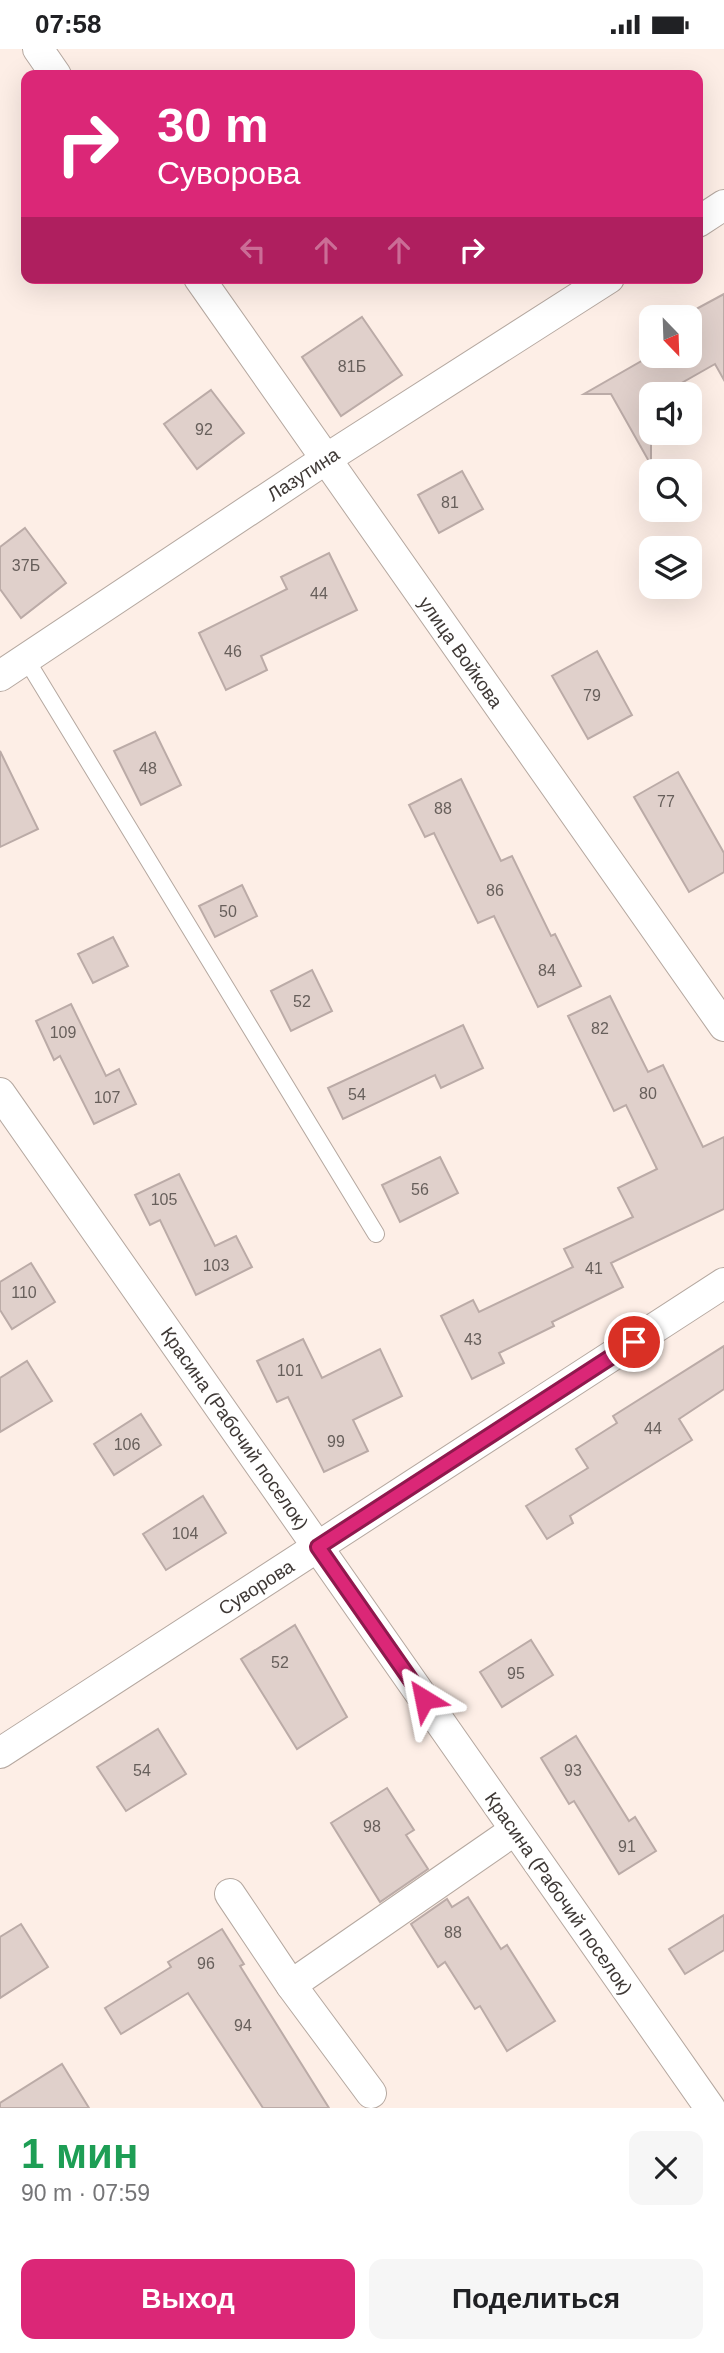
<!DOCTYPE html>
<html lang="ru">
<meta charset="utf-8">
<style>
body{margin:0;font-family:Arial,sans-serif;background:#f6f6f6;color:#202124;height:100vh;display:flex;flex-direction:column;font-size:26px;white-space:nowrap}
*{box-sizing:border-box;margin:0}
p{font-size:23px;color:#757577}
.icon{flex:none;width:38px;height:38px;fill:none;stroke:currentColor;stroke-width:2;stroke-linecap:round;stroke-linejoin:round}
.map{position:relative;height:2059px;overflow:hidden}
.side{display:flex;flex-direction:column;background:#fff;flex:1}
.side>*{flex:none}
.hud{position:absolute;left:21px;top:21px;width:682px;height:214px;border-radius:14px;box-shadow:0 7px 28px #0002;background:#db2777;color:#fff;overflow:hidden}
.needle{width:46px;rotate:157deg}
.controls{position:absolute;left:639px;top:256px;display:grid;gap:14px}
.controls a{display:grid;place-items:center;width:63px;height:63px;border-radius:14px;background:#fff;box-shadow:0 7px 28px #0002;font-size:35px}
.pin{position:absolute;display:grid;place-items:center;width:60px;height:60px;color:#fff;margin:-30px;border:4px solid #fff;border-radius:50%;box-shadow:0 2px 7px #0007}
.me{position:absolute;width:77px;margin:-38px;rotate:325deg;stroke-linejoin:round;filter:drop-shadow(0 0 5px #0008)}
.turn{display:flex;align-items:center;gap:24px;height:147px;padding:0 21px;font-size:32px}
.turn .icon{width:91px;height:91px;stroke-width:2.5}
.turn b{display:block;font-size:49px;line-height:60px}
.lanes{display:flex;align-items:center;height:66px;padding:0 21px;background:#0003;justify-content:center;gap:35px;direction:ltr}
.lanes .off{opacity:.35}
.round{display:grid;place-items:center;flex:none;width:74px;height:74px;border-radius:14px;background:#f6f6f6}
.summary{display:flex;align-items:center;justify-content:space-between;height:119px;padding:0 21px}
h1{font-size:42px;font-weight:700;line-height:52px;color:#1e9e55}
.primary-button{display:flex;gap:14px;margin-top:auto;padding:14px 21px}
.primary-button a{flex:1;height:80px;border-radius:14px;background:#db2777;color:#fff;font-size:28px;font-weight:700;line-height:80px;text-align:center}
.primary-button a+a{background:#f6f6f6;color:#202124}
.status{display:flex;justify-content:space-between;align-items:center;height:49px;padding:0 35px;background:#fff;direction:ltr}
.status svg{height:19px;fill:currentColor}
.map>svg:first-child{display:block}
</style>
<div class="status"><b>07:58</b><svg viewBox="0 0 49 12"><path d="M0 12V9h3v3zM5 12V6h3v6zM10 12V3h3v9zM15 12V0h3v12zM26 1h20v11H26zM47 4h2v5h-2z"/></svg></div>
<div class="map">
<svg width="724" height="2059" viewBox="0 0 724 2059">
<rect width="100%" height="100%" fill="#fdeee6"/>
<g fill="#e0d0cb" stroke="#bbaba7" stroke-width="2">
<path d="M 724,245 L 724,331 L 715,315 L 662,345 L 651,345 L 651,416 L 611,345 L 584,345 L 652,306 L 690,306 L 690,285 L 696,281 L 687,265 Z"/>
<path d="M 362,268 L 402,326 L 341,367 L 302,308 Z"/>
<path d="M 211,341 L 244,384 L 197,420 L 164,375 Z"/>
<path d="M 462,422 L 483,460 L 439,484 L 418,446 Z"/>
<path d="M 25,479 L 66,534 L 21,569 L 0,540 L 0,498 Z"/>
<path d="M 329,504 L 357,561 L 261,607 L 267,621 L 226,641 L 199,584 L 287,540 L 281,528 Z"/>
<path d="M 597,602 L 632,666 L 588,690 L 552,627 Z"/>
<path d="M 155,683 L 181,736 L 141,756 L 114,702 Z"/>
<path d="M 0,702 L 38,780 L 0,798 Z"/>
<path d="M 678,723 L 724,804 L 724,823 L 689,843 L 634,748 Z"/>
<path d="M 461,730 L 501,812 L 512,807 L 551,887 L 555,885 L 581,937 L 538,958 L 494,867 L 478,874 L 434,784 L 425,788 L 409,756 Z"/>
<path d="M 242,836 L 257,867 L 215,888 L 199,857 Z"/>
<path d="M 113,888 L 128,917 L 93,934 L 78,905 Z"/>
<path d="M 312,921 L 332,962 L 291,982 L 271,942 Z"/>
<path d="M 610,947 L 648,1023 L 663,1016 L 703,1098 L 724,1088 L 724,1160 L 611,1214 L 623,1238 L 552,1273 L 554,1277 L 499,1304 L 504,1314 L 472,1330 L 441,1267 L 473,1251 L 479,1263 L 573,1218 L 564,1200 L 633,1168 L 618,1139 L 657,1120 L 626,1056 L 614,1062 L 568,967 Z"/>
<path d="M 71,955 L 106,1027 L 119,1020 L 136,1055 L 94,1075 L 60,1007 L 54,1011 L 36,972 Z"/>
<path d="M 463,976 L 483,1019 L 441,1039 L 435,1026 L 343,1070 L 328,1039 Z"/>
<path d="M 440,1108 L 458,1144 L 400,1173 L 382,1136 Z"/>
<path d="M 179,1125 L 215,1197 L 236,1187 L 252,1218 L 196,1246 L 160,1171 L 150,1176 L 135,1146 Z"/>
<path d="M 31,1214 L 55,1253 L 12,1280 L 0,1261 L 0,1233 Z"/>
<path d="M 303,1290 L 322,1329 L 380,1300 L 402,1347 L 353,1371 L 368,1402 L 324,1423 L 288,1348 L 277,1353 L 257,1312 Z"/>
<path d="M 724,1297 L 724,1340 L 679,1370 L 692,1391 L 570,1467 L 573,1474 L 547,1490 L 526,1457 L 588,1419 L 576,1400 L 617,1374 L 613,1367 Z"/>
<path d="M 27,1312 L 52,1352 L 0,1383 L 0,1329 Z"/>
<path d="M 141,1365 L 161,1396 L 114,1426 L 94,1395 Z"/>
<path d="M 203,1447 L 226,1484 L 166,1521 L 143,1485 Z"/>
<path d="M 295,1576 L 347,1668 L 297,1700 L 241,1610 Z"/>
<path d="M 531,1591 L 553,1626 L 502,1658 L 480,1623 Z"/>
<path d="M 158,1680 L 186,1725 L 126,1762 L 97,1718 Z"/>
<path d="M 576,1687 L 629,1772 L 635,1768 L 656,1802 L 619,1825 L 574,1752 L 569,1755 L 541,1709 Z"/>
<path d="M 387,1739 L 414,1781 L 406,1786 L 428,1820 L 380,1853 L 331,1774 Z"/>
<path d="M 468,1848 L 501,1900 L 507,1896 L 555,1972 L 507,2002 L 480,1957 L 475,1960 L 445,1913 L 438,1918 L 411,1875 L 447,1850 L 452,1858 Z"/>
<path d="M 724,1866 L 724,1901 L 685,1925 L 669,1900 Z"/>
<path d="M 21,1875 L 48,1918 L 0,1949 L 0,1888 Z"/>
<path d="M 222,1880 L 244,1915 L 240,1917 L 329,2059 L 263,2059 L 188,1944 L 121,1985 L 105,1959 L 171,1918 L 168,1913 Z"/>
<path d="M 62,2015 L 89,2059 L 0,2059 L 0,2054 Z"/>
</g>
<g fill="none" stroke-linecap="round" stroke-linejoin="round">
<defs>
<path id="service" d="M 26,610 L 376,1185"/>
<g id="minor">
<path d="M 38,0 L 56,26"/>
<path d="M 698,173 L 724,156"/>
<path d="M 199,229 L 724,977"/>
<path d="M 0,627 L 326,410 L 609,229"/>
<path d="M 0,1044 L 710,2059"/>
<path d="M 0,1704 L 724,1234"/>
<path d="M 230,1845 L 291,1936"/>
<path d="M 371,2044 L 291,1936 L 515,1781"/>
</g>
</defs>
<use href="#service" stroke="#b5a8a0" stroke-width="18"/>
<use href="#minor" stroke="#b5a8a0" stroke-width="32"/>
<use href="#service" stroke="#fff" stroke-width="16"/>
<use href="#minor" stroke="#fff" stroke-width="30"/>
</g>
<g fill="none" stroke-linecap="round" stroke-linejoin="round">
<defs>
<path id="route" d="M 424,1650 L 318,1498 L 634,1293"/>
</defs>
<use href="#route" stroke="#8e194d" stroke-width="18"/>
<use href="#route" stroke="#db2777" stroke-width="12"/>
</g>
<g text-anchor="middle" stroke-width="7" stroke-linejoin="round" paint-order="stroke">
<g font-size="16" fill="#675f5b">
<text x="352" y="323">81Б</text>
<text x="204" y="386">92</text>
<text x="450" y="459">81</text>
<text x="26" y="522">37Б</text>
<text x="319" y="550">44</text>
<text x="233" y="608">46</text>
<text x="592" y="652">79</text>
<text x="148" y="725">48</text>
<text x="666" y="758">77</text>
<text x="443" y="765">88</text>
<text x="495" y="847">86</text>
<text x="228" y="868">50</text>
<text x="547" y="927">84</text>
<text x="302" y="958">52</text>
<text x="600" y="985">82</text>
<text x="63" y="989">109</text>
<text x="648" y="1050">80</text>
<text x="357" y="1051">54</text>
<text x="107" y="1054">107</text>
<text x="420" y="1146">56</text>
<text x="164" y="1156">105</text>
<text x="216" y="1222">103</text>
<text x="594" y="1225">41</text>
<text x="24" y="1249">110</text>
<text x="473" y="1296">43</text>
<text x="290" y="1327">101</text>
<text x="653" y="1385">44</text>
<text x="336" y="1398">99</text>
<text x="127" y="1401">106</text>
<text x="185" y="1490">104</text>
<text x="280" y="1619">52</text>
<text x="516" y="1630">95</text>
<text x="142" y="1727">54</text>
<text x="573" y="1727">93</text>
<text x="372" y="1783">98</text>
<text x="627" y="1803">91</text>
<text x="453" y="1889">88</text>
<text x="206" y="1920">96</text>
<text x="243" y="1982">94</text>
</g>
<g font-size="19" fill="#3f3936" stroke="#fff">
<text transform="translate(303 425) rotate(-33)" y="7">Лазутина</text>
<text transform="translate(461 603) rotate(55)" y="7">улица Войкова</text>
<text transform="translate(235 1379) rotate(55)" y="7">Красина (Рабочий поселок)</text>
<text transform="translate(256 1538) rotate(-33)" y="7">Суворова</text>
<text transform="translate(559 1844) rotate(55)" y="7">Красина (Рабочий поселок)</text>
</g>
</g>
</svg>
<div class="controls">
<a><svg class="needle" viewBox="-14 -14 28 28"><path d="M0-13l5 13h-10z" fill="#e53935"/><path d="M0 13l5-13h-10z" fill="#757577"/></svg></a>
<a><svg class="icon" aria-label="sound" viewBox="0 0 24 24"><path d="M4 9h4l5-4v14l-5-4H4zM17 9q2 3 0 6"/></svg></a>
<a><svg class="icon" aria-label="search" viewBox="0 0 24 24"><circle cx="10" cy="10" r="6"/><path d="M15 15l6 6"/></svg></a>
<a><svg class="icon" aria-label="layers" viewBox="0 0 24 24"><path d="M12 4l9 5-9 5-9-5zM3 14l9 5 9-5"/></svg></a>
</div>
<div class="pin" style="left:634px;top:1293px;background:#d93025"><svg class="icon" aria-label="arrive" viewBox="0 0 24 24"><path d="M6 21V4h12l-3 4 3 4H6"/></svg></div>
<svg class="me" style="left:424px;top:1650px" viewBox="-20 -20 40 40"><path d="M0-17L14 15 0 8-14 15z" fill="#db2777" stroke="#fff" stroke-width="4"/></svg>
<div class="hud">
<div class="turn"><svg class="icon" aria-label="right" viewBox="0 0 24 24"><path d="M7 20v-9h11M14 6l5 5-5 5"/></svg><div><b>30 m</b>Суворова</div></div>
<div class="lanes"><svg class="icon off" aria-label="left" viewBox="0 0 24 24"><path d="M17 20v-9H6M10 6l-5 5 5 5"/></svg><svg class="icon off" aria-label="ahead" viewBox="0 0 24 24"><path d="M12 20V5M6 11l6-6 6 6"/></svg><svg class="icon off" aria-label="ahead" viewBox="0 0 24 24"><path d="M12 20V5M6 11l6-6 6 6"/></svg><svg class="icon" aria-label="right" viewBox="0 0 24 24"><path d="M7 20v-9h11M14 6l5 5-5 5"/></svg></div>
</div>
</div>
<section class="side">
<div class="summary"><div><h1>1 мин</h1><p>90 m · 07:59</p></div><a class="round"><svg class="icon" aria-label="close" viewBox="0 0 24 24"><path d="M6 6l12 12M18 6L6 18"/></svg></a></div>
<div class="primary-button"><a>Выход</a><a>Поделиться</a></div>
</section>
